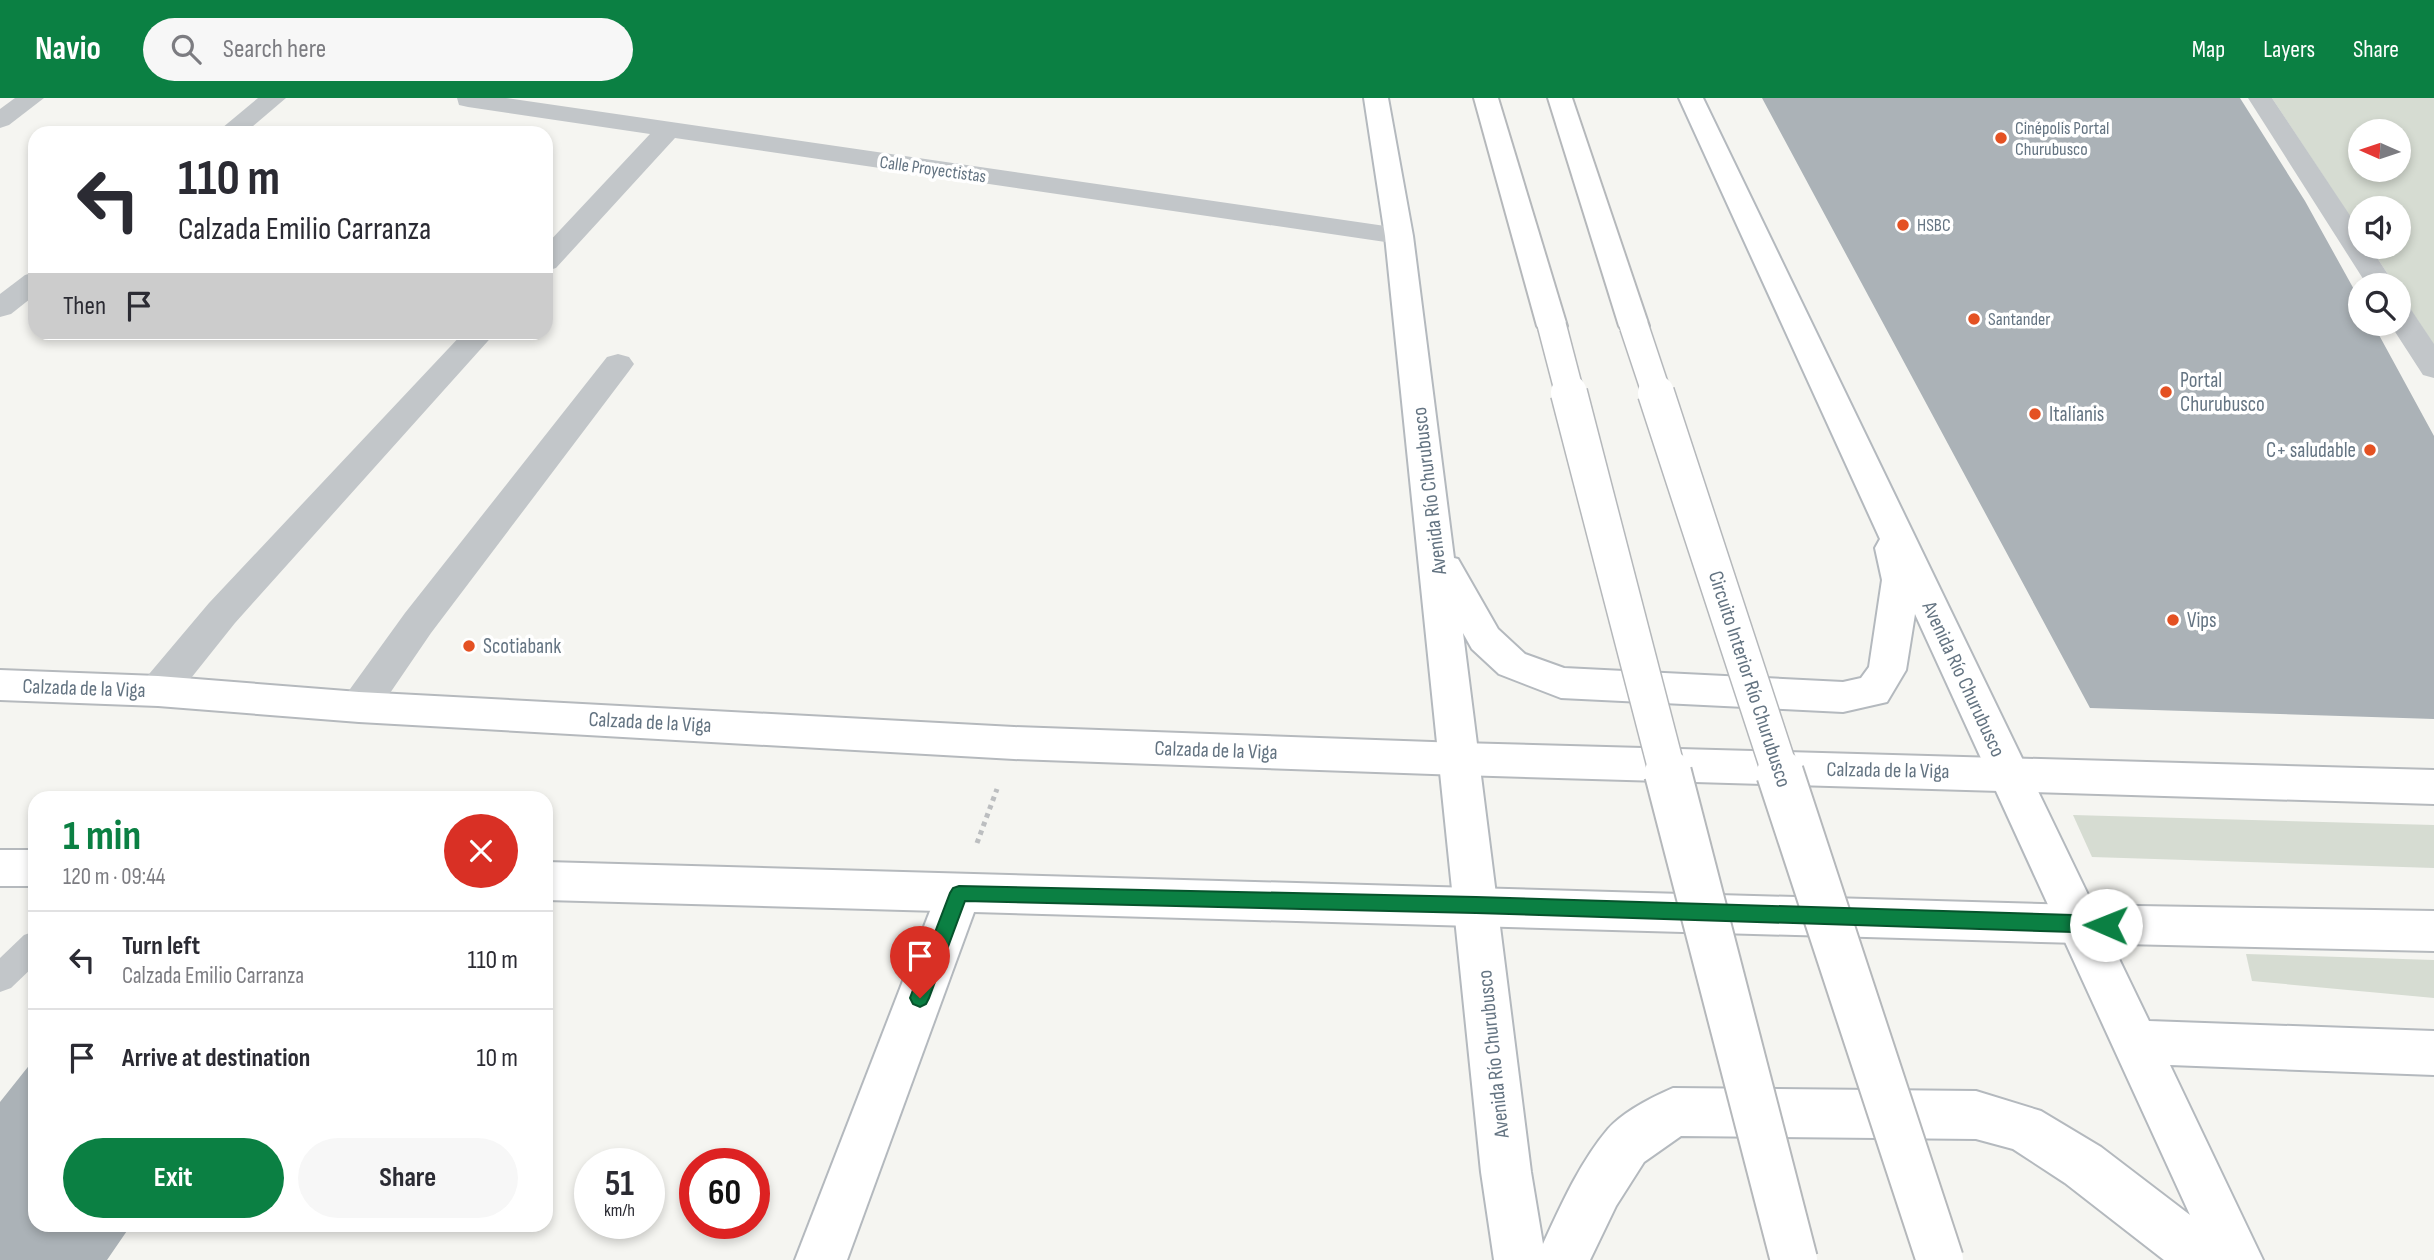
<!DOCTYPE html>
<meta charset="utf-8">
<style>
body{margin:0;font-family:"Sofia Sans Condensed",sans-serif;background:#f7f7f7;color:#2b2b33;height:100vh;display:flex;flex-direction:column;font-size:26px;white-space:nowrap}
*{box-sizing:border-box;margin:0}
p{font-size:23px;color:#7c7c81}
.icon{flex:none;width:38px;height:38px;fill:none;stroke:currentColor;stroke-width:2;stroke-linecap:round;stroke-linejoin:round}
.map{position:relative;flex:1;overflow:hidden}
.side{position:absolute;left:28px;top:693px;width:525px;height:441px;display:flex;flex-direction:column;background:#fff;border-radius:21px;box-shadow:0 4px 10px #0003}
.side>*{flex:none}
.banner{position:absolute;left:28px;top:28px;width:525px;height:214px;border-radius:21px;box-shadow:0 4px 10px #0003;background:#fff;color:#2b2b33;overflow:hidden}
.needle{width:46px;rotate:273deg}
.controls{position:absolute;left:2348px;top:21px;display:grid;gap:14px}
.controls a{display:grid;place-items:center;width:63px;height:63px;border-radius:50%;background:#fff;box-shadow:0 4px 10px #0003;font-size:35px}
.speed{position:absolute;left:574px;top:1050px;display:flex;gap:14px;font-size:35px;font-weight:700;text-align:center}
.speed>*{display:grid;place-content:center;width:91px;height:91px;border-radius:50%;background:#fff;box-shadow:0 4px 10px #0003;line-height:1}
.speed small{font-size:18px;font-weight:400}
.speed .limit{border:10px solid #d22;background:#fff;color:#111}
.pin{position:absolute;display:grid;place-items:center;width:60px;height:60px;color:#fff;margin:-72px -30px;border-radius:50% 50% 50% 0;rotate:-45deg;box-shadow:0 0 7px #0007}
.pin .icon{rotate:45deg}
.me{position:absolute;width:77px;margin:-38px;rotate:271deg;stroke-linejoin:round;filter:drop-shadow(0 0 5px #0008)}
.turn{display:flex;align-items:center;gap:24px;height:147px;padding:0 35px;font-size:32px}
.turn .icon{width:91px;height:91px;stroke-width:2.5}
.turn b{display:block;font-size:49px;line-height:60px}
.then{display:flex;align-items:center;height:66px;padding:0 35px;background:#0003;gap:14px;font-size:26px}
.round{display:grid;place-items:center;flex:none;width:74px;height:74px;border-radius:37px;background:#f7f7f7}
.head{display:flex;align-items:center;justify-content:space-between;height:119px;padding:0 35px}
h1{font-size:42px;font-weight:700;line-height:52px;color:#0b8043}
.primary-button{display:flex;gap:14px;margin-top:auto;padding:14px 35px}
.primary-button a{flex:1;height:80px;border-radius:42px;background:#0b8043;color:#fff;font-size:28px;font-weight:700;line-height:80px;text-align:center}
.primary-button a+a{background:#f7f7f7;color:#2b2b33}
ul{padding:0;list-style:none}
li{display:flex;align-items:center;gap:21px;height:98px;padding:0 35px;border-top:2px solid #e1e1e2}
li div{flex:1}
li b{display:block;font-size:26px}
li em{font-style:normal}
header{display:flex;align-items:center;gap:42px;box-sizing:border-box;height:98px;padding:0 35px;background:#0b8043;color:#fff}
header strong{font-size:33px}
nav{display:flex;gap:38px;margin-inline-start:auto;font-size:24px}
.search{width:490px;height:63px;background:#f7f7f7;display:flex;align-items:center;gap:18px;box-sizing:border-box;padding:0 24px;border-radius:38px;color:#7c7c81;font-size:26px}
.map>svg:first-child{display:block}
</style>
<header>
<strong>Navio</strong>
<div class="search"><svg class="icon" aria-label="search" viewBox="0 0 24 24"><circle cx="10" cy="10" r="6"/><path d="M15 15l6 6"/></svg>Search here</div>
<nav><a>Map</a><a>Layers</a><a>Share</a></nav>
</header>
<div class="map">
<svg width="2434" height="1162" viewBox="0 0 2434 1162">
<rect width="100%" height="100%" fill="#f5f5f1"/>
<g fill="#d6dcd2" fill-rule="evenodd">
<path d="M 2272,0 L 2434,0 L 2434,247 L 2399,194 L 2399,187 L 2395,187 L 2370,149 L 2399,149 L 2399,110 L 2361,110 L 2361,135 ZM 2361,33 L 2399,33 L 2399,72 L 2361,72 Z"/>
<path d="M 2073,717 L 2434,727 L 2434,770 L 2092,759 Z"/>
<path d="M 2246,856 L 2434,862 L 2434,900 L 2252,883 Z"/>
</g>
<g fill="#abb2b7">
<path d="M 1762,0 L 2240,0 L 2305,103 L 2361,204 L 2361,226 L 2373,226 L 2434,338 L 2434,621 L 2090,610 Z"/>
<path d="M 35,960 L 35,1127 L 131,1127 L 107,1162 L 0,1162 L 0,1004 Z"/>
</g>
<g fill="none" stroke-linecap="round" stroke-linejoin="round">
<defs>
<g id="secondary">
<path d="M 1364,0 L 1388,0 L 1413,138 L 1454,460 L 1458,461 L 1498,531 L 1525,556 L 1564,570 L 1843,584 L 1861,580 L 1869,569 L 1882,482 L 1875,450 L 1880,441 L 1679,0 L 1703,0 L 2149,923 L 2434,933 L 2434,977 L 2170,967 L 2263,1162 L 2164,1162 L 2065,1085 L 2013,1051 L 1976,1041 L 1681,1038 L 1644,1064 L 1616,1108 L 1590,1162 L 1494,1162 L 1481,1074 L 1385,138 ZM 1915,516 L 2190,1117 L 2101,1049 L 2041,1013 L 1976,993 L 1673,990 C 1652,999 1623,1014 1608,1031 C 1580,1064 1561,1107 1543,1146 L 1531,1074 L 1463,535 L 1472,551 L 1499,576 L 1561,600 L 1843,614 L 1887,604 L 1906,572 Z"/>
<path d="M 959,776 L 974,782 L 981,795 L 847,1162 L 795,1162 L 937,795 L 944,782 Z"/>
</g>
<g id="primary">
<path d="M 0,572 L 158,578 L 359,594 L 1014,629 L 1460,645 L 2434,672 L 2434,706 L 1460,677 L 1014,661 L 359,624 L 158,608 L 0,602 Z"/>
<rect x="0" y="752" width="35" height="36"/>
<path d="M 546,764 L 2078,807 L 2434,813 L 2434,853 L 2078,845 L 546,802 Z"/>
</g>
<g id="highway">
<path d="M 1474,0 L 1498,0 L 1567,228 L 1563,234 L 1552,237 L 1541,234 L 1537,228 Z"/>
<path d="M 1548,0 L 1572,0 L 1649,228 L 1645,234 L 1634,237 L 1623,234 L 1619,228 Z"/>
</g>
</defs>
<use href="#secondary" stroke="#b4b9be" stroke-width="4"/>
<use href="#primary" stroke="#b5b9bd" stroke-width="4"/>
<use href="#highway" stroke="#b5b8bb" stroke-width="4"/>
<path stroke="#bcbec0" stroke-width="5" stroke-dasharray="4.5 4.5" stroke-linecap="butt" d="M 977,745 L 997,691"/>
<path fill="#c2c6c9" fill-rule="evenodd" d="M 35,833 L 35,867 L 11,890 L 0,894 L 0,860 L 24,837 Z"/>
<g fill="#c2c6c9" fill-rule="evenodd">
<path d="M 15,0 L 44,0 L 9,27 L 0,30 L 0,11 Z"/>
<path d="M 258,0 L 286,0 L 245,35 L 216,35 Z"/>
<path d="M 457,0 L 506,0 L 1399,130 L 1409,132 L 1413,138 L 1409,144 L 1399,146 L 675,40 L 556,170 L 546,173 L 546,147 L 650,36 L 468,9 L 459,7 Z"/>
<path d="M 2248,0 L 2272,0 L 2361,134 L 2361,149 L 2370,149 L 2395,187 L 2367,187 Z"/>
<path d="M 35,174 L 35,197 L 11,216 L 0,219 L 0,196 L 25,177 Z"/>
<path d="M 2399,207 L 2410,210 L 2434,246 L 2434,280 L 2423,277 L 2390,226 L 2399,226 Z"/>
<path d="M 464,234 L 496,234 L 235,525 L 172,604 L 158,608 L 144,604 L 139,593 L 144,582 L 209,505 Z"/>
<path d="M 618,256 L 629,259 L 634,266 L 629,273 L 431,535 L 373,620 L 359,624 L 345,620 L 339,609 L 345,598 L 405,515 L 607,259 Z"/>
</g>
<use href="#secondary" fill="#fff" fill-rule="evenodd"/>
<use href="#primary" fill="#fff" fill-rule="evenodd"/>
<use href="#highway" fill="#fff" fill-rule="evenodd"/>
<defs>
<g id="highway-bridge-far2">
<path d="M 1552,228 L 1570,297"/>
<path d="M 1634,228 L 1657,297"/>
</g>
<g id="highway-bridge-far1">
<path d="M 1569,295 L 1668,677"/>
<path d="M 1656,295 L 1781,677"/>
</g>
<g id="highway-bridge">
<path d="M 1668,675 L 1794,1162"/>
<path d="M 1780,675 L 1940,1162"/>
</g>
</defs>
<use href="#highway-bridge-far2" stroke="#b5b8bb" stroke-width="31" stroke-linecap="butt"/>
<use href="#highway-bridge-far1" stroke="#b5b8bb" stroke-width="39" stroke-linecap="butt"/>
<use href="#highway-bridge" stroke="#b5b8bb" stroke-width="50" stroke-linecap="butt"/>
<use href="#highway-bridge-far2" stroke="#fff" stroke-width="28"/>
<use href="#highway-bridge-far1" stroke="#fff" stroke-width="36"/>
<use href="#highway-bridge" stroke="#fff" stroke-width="46"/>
</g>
<path fill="#0b8043" stroke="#07532c" stroke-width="2" d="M 959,788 L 1476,799 L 2106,818 L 2112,821 L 2115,827 L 2112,832 L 2106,835 L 1476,815 L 965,803 L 929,900 L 926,906 L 920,909 L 913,906 L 910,900 L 950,795 L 953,790 Z"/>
<g fill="#e45122" stroke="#fff" stroke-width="2.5">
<circle cx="2001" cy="40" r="7"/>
<circle cx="1903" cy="127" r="7"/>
<circle cx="1974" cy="221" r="7"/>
<circle cx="2166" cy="294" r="7"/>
<circle cx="2035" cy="316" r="7"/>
<circle cx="2370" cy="352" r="7"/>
<circle cx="2173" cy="522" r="7"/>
<circle cx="469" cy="548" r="7"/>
</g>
<g text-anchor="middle" stroke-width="7" stroke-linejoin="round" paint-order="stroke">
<g font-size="18" fill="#647482" stroke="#fff" text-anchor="start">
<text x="2015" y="36">Cinépolis Portal<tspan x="2015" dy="21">Churubusco</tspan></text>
<text x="1917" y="133">HSBC</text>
<text x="1988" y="227">Santander</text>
</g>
<g font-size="18" fill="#647482" stroke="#fff">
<text transform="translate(933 71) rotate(8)" y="6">Calle Proyectistas</text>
</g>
<g font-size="21" fill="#647482" stroke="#fff" text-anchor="start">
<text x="2180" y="289">Portal<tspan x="2180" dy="24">Churubusco</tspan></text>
<text x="2049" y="323">Italianis</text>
<text x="2356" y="359" text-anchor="end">C+ saludable</text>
<text x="2187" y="529">Vips</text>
<text x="483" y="555">Scotiabank</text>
</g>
<g font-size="21" fill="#647482" stroke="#fff">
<text transform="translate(1429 393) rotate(-97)" y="7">Avenida Río Churubusco</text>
<text transform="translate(1750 581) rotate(72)" y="7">Circuito Interior Río Churubusco</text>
<text transform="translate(1964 581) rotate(65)" y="7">Avenida Río Churubusco</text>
<text transform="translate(84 590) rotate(2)" y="7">Calzada de la Viga</text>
<text transform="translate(650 624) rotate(3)" y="7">Calzada de la Viga</text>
<text transform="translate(1216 652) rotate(2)" y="7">Calzada de la Viga</text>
<text transform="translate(1888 672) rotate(1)" y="7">Calzada de la Viga</text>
<text transform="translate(1493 956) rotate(-96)" y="7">Avenida Río Churubusco</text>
</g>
</g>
</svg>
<div class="controls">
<a><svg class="needle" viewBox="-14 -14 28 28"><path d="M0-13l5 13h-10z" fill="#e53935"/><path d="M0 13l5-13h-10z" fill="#7c7c81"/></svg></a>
<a><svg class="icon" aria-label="sound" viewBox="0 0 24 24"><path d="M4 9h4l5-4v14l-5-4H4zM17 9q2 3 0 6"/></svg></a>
<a><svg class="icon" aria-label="search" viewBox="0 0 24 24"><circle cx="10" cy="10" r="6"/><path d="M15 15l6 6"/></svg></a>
</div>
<div class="speed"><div>51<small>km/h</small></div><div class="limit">60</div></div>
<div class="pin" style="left:920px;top:900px;background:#d93025"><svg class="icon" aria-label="arrive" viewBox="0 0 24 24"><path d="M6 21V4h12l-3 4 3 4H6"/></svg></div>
<svg class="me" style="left:2106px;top:827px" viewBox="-20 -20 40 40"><circle r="19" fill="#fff"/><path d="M0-13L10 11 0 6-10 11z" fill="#0b8043"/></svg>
<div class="banner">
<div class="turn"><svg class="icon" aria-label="left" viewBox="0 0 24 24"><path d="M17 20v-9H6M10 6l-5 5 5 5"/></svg><div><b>110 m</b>Calzada Emilio Carranza</div></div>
<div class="then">Then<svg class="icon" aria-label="arrive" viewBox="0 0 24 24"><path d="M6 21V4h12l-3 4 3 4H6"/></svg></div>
</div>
<section class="side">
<div class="head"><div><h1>1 min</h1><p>120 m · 09:44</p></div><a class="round" style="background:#d93025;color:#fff"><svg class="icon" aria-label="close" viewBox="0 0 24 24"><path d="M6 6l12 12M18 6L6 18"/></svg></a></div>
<ul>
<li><svg class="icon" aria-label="left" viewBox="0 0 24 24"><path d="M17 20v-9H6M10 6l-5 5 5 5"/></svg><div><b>Turn left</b><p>Calzada Emilio Carranza</p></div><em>110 m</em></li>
<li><svg class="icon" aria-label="arrive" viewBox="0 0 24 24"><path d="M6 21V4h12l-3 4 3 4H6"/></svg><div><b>Arrive at destination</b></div><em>10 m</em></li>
</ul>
<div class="primary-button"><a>Exit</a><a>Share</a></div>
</section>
</div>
